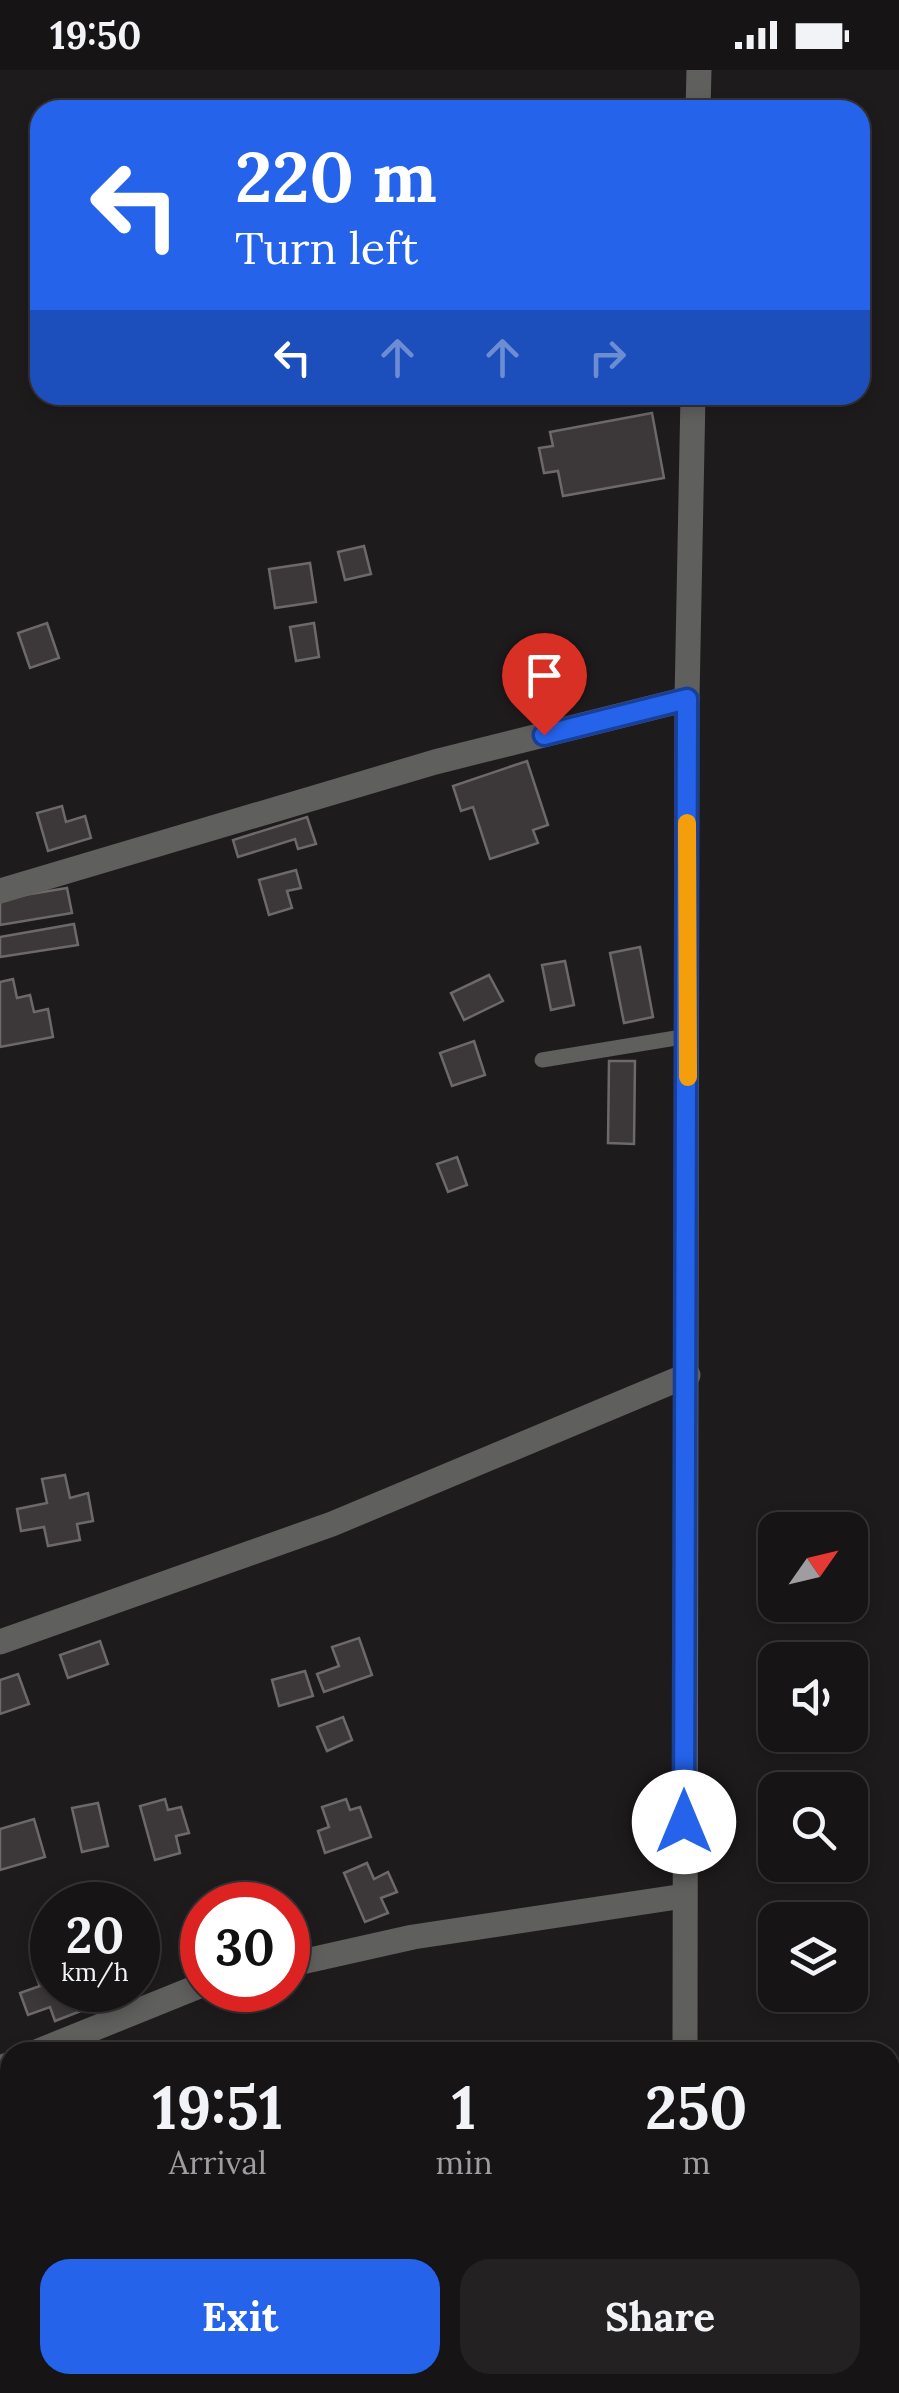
<!DOCTYPE html>
<style>
body{margin:0;font-family:Lora,serif;background:#232122;color:#f1f3f6;height:100vh;display:flex;flex-direction:column;font-size:38px;white-space:nowrap}
*{box-sizing:border-box;margin:0}
p{font-size:32px;color:#9e9ea0}
.icon{flex:none;width:55px;height:55px;fill:none;stroke:currentColor;stroke-width:2;stroke-linecap:round;stroke-linejoin:round}
.map{position:relative;flex:1;overflow:hidden}
.drawer{position:absolute;left:0px;top:1972px;width:900px;height:352px;display:flex;flex-direction:column;background:#161415;border-radius:30px 30px 0 0;box-shadow:0 5px 15px #0003,0 0 0 2px #353334}
.drawer>*{flex:none}
.top-card{position:absolute;left:30px;top:30px;width:840px;height:305px;border-radius:30px;box-shadow:0 5px 15px #0003,0 0 0 2px #353334;background:#2563eb;color:#fff;overflow:hidden}
.needle{width:65px;rotate:56deg}
.tools{position:absolute;left:758px;top:1442px;display:grid;gap:20px}
.tools a{display:grid;place-items:center;width:110px;height:110px;border-radius:20px;background:#161415;box-shadow:0 5px 15px #0003,0 0 0 2px #353334;font-size:50px}
.speed{position:absolute;left:30px;top:1812px;display:flex;gap:20px;font-size:50px;font-weight:700;text-align:center}
.speed>*{display:grid;place-content:center;width:130px;height:130px;border-radius:50%;background:#161415;box-shadow:0 5px 15px #0003,0 0 0 2px #353334;line-height:1}
.speed small{font-size:25px;font-weight:400}
.speed .limit{border:15px solid #d22;background:#fff;color:#111}
.pin{position:absolute;display:grid;place-items:center;width:85px;height:85px;color:#fff;margin:-102px -42px;border-radius:50% 50% 50% 0;rotate:-45deg;box-shadow:0 0 10px #0007}
.pin .icon{rotate:45deg}
.me{position:absolute;width:110px;margin:-55px;rotate:0deg;stroke-linejoin:round;filter:drop-shadow(0 0 8px #0008)}
.turn{display:flex;align-items:center;gap:35px;height:210px;padding:0 40px;font-size:45px}
.turn .icon{width:130px;height:130px;stroke-width:2.5}
.turn b{display:block;font-size:70px;line-height:85px}
.lanes{display:flex;align-items:center;height:95px;padding:0 40px;background:#0003;justify-content:center;gap:50px;direction:ltr}
.lanes .off{opacity:.35}
.eta{display:flex;justify-content:space-evenly;align-items:center;height:170px;text-align:center}
.eta b{font-size:60px;font-weight:700;line-height:70px}
.button{display:flex;gap:20px;margin-top:auto;padding:20px 40px}
.button a{flex:1;height:115px;border-radius:30px;background:#2563eb;color:#fff;font-size:40px;font-weight:700;line-height:115px;text-align:center}
.button a+a{background:#232122;color:#f1f3f6}
.status{display:flex;justify-content:space-between;align-items:center;height:70px;padding:0 50px;background:#161415;direction:ltr}
.status svg{height:28px;fill:currentColor}
.map>svg:first-child{display:block}
</style>
<div class="status"><b>19:50</b><svg viewBox="0 0 49 12"><path d="M0 12V9h3v3zM5 12V6h3v6zM10 12V3h3v9zM15 12V0h3v12zM26 1h20v11H26zM47 4h2v5h-2z"/></svg></div>
<div class="map">
<svg width="899" height="2323" viewBox="0 0 899 2323">
<rect width="100%" height="100%" fill="#1e1b1c"/>
<g fill="#3c383a" stroke="#6d696b" stroke-width="2.5">
<path d="M 652,343 L 664,408 L 563,426 L 558,401 L 544,403 L 539,378 L 553,376 L 550,362 Z"/>
<path d="M 364,476 L 371,504 L 345,510 L 338,482 Z"/>
<path d="M 310,493 L 316,532 L 275,538 L 269,499 Z"/>
<path d="M 47,553 L 59,588 L 30,598 L 18,563 Z"/>
<path d="M 314,553 L 319,587 L 296,591 L 290,557 Z"/>
<path d="M 527,691 L 548,755 L 533,760 L 538,773 L 490,789 L 473,737 L 461,741 L 453,716 Z"/>
<path d="M 62,736 L 66,752 L 85,746 L 91,768 L 48,781 L 37,743 Z"/>
<path d="M 307,747 L 316,774 L 298,779 L 295,769 L 238,787 L 233,770 Z"/>
<path d="M 296,800 L 301,818 L 287,821 L 292,838 L 269,845 L 259,810 Z"/>
<path d="M 67,818 L 72,843 L 0,855 L 0,829 Z"/>
<path d="M 74,854 L 78,875 L 0,887 L 0,867 Z"/>
<path d="M 640,877 L 653,947 L 624,953 L 610,883 Z"/>
<path d="M 565,891 L 574,935 L 551,940 L 542,895 Z"/>
<path d="M 489,905 L 503,931 L 464,950 L 451,923 Z"/>
<path d="M 13,909 L 17,928 L 30,925 L 34,942 L 48,939 L 53,967 L 0,977 L 0,912 Z"/>
<path d="M 474,971 L 485,1005 L 452,1016 L 440,983 Z"/>
<path d="M 609,991 L 635,991 L 634,1074 L 608,1073 Z"/>
<path d="M 457,1087 L 467,1115 L 448,1122 L 437,1094 Z"/>
<path d="M 65,1405 L 70,1428 L 88,1423 L 93,1451 L 77,1454 L 80,1470 L 48,1476 L 44,1457 L 21,1461 L 17,1439 L 47,1433 L 42,1409 Z"/>
<path d="M 359,1568 L 372,1605 L 324,1622 L 317,1604 L 339,1596 L 332,1577 Z"/>
<path d="M 100,1571 L 108,1594 L 68,1608 L 60,1585 Z"/>
<path d="M 305,1601 L 313,1626 L 279,1636 L 272,1610 Z"/>
<path d="M 18,1604 L 29,1634 L 0,1644 L 0,1610 Z"/>
<path d="M 343,1647 L 352,1670 L 327,1681 L 317,1657 Z"/>
<path d="M 165,1729 L 168,1740 L 181,1737 L 189,1763 L 176,1766 L 180,1783 L 155,1790 L 140,1736 Z"/>
<path d="M 346,1729 L 350,1740 L 360,1737 L 371,1767 L 325,1783 L 318,1761 L 329,1757 L 322,1737 Z"/>
<path d="M 98,1733 L 108,1776 L 82,1782 L 72,1738 Z"/>
<path d="M 34,1749 L 45,1787 L 0,1800 L 0,1759 Z"/>
<path d="M 367,1793 L 374,1809 L 388,1802 L 397,1822 L 381,1828 L 388,1843 L 365,1852 L 344,1803 Z"/>
<path d="M 52,1891 L 52,1920 L 99,1920 L 104,1932 L 55,1951 L 50,1937 L 28,1945 L 20,1923 L 40,1916 L 33,1899 Z"/>
<path d="M 360,2315 L 392,2315 L 395,2323 L 351,2323 L 349,2320 Z"/>
</g>
<g fill="none" stroke-linecap="round" stroke-linejoin="round">
<path stroke="#5f5f5d" stroke-width="15" d="M 542,990 L 688,966"/>
<g stroke="#5f5f5d" stroke-width="25">
<path d="M 698,40 L 699,0"/>
<path d="M 0,821 L 435,692 L 687,629"/>
<path d="M 0,1572 L 332,1454 L 688,1305"/>
<path d="M 288,1895 L 413,1867 L 684,1826"/>
<path d="M 36,1982 L 202,1915"/>
<path d="M 685,1982 L 687,629 L 693,325"/>
<path d="M 0,1998 L 10,1994"/>
<path d="M 693,2315 L 693,2323"/>
<path d="M 123,2323 L 146,2315"/>
</g>
</g>
<g fill="none" stroke-linecap="round" stroke-linejoin="round">
<defs>
<path id="route" d="M 544,665 L 687,629 L 684,1752"/>
</defs>
<use href="#route" stroke="#184099" stroke-width="25"/>
<use href="#route" stroke="#2563eb" stroke-width="18"/>
<path stroke="#f59e0b" stroke-width="18" d="M 687,753 L 688,1007"/>
</g>
</svg>
<div class="tools">
<a><svg class="needle" viewBox="-14 -14 28 28"><path d="M0-13l5 13h-10z" fill="#e53935"/><path d="M0 13l5-13h-10z" fill="#9e9ea0"/></svg></a>
<a><svg class="icon" aria-label="sound" viewBox="0 0 24 24"><path d="M4 9h4l5-4v14l-5-4H4zM17 9q2 3 0 6"/></svg></a>
<a><svg class="icon" aria-label="search" viewBox="0 0 24 24"><circle cx="10" cy="10" r="6"/><path d="M15 15l6 6"/></svg></a>
<a><svg class="icon" aria-label="layers" viewBox="0 0 24 24"><path d="M12 4l9 5-9 5-9-5zM3 14l9 5 9-5"/></svg></a>
</div>
<div class="speed"><div>20<small>km/h</small></div><div class="limit">30</div></div>
<div class="pin" style="left:544px;top:665px;background:#d93025"><svg class="icon" aria-label="arrive" viewBox="0 0 24 24"><path d="M6 21V4h12l-3 4 3 4H6"/></svg></div>
<svg class="me" style="left:684px;top:1752px" viewBox="-20 -20 40 40"><circle r="19" fill="#fff"/><path d="M0-13L10 11 0 6-10 11z" fill="#2563eb"/></svg>
<div class="top-card">
<div class="turn"><svg class="icon" aria-label="left" viewBox="0 0 24 24"><path d="M17 20v-9H6M10 6l-5 5 5 5"/></svg><div><b>220 m</b>Turn left</div></div>
<div class="lanes"><svg class="icon" aria-label="left" viewBox="0 0 24 24"><path d="M17 20v-9H6M10 6l-5 5 5 5"/></svg><svg class="icon off" aria-label="ahead" viewBox="0 0 24 24"><path d="M12 20V5M6 11l6-6 6 6"/></svg><svg class="icon off" aria-label="ahead" viewBox="0 0 24 24"><path d="M12 20V5M6 11l6-6 6 6"/></svg><svg class="icon off" aria-label="right" viewBox="0 0 24 24"><path d="M7 20v-9h11M14 6l5 5-5 5"/></svg></div>
</div>
<section class="drawer">
<div class="eta">
<div><b>19:51</b><p>Arrival</p></div>
<div><b>1</b><p>min</p></div>
<div><b>250</b><p>m</p></div>
</div>
<div class="button"><a>Exit</a><a>Share</a></div>
</section>
</div>
